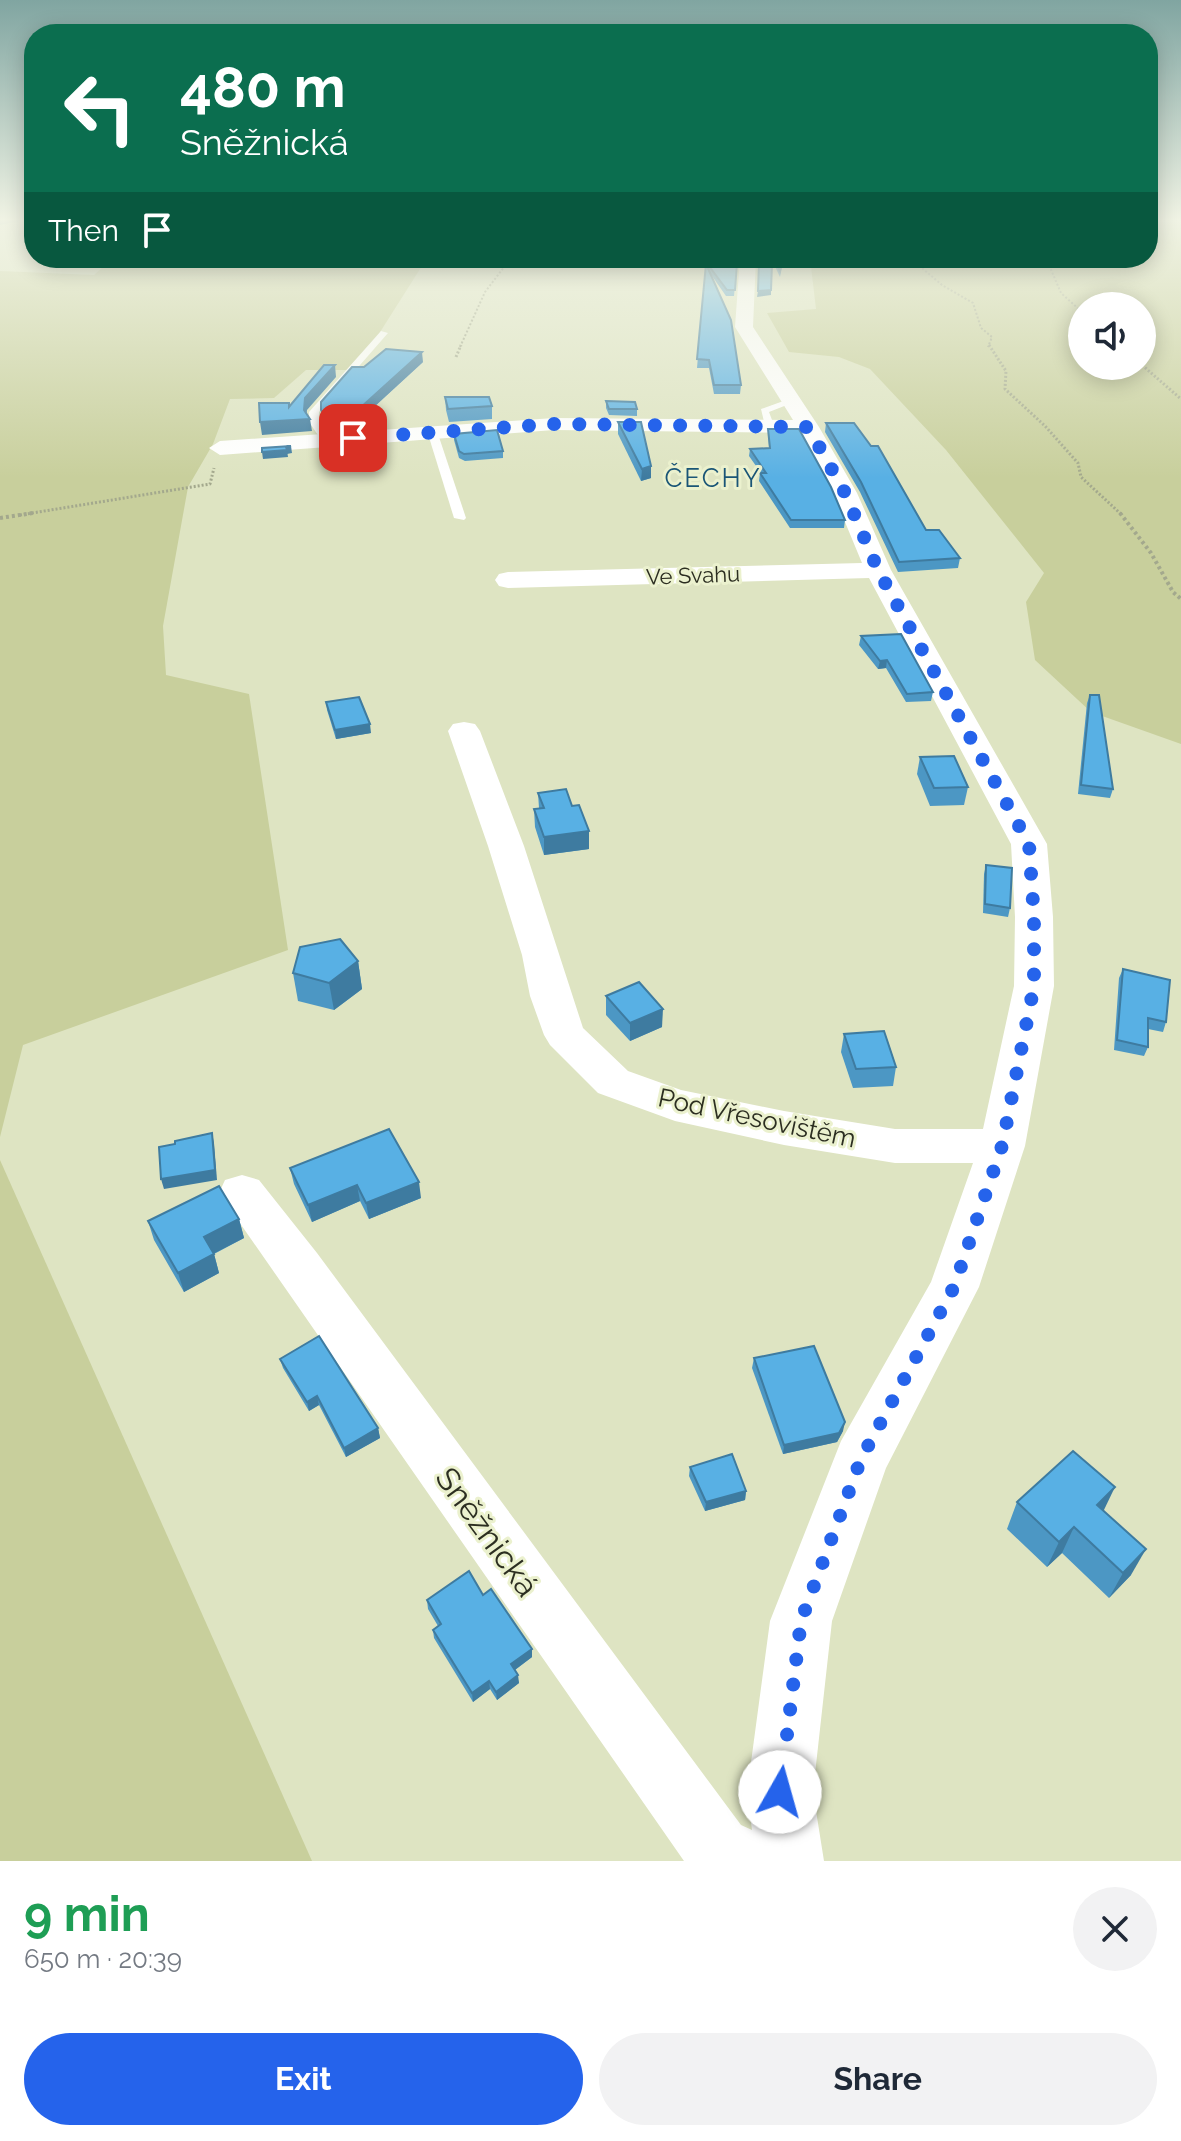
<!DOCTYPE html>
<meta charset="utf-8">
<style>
body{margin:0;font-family:Raleway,sans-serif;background:#f2f2f3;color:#1f2937;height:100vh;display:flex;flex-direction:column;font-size:30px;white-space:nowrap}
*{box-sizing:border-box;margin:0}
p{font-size:26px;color:#747a83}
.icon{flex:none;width:44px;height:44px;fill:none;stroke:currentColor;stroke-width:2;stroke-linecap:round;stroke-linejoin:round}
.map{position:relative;height:1861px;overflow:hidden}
.details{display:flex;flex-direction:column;background:#fff;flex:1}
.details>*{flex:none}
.guide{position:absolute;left:24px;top:24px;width:1134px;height:244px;border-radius:32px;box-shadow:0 4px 20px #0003;background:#0b6e4f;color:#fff;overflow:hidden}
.controls{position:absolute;left:1068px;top:292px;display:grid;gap:16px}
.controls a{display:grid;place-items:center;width:88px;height:88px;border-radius:50%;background:#fff;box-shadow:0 4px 20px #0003;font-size:40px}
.pin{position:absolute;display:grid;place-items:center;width:68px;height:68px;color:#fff;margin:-34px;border-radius:16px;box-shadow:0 4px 12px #0006}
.me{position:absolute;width:88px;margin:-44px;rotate:7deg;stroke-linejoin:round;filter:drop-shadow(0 0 6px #0008)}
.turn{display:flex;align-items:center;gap:28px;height:168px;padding:0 24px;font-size:36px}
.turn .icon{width:104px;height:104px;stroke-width:2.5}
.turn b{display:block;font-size:56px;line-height:68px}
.then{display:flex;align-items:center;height:76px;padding:0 24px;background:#0003;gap:16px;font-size:30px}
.round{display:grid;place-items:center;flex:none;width:84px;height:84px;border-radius:42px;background:#f2f2f3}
.head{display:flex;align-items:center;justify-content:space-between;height:136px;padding:0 24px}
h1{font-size:48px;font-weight:700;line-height:60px;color:#1e9e55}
.action{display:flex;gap:16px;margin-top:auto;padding:16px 24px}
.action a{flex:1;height:92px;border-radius:48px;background:#2563eb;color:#fff;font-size:32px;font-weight:700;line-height:92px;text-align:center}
.action a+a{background:#f2f2f3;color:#1f2937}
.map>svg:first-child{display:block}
</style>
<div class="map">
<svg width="1181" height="1861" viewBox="0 0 1181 1861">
<rect width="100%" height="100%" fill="#dee4c2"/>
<g fill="#c8cf9c" fill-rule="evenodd">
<path d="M 1148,218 L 1181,218 L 1181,744 L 1091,712 L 1035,660 L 1026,602 L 1044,573 L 946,450 L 870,369 L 839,357 L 789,352 L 767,313 L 816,309 L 810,258 L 1148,258 ZM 1082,306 L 1142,306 L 1142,366 L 1082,366 Z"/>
<path d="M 113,258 L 427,258 L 356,370 L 306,370 L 274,398 L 230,399 L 213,444 L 188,487 L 163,626 L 166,675 L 249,694 L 288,950 L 23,1045 L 0,1137 L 0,271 L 94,275 Z"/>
<path d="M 0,1160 L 312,1861 L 0,1861 Z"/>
</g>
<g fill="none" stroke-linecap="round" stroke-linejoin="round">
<g stroke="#a3a88d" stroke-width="2" stroke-dasharray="2 2" stroke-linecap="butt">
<path d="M 910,258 L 942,285 L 973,303 L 981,328 L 992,337 L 988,347"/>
<path d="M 1046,258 L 1061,293 L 1082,312"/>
<path d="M 460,347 L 485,292 L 511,258"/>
</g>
<g stroke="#a3a88d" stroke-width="3" stroke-dasharray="2 2" stroke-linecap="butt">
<path d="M 989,345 L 1006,371 L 1005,389 L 1045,426 L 1078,463 L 1081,477 L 1122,515"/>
<path d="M 456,357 L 461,345"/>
<path d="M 1142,365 L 1181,399"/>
<path d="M 20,515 L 210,484 L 214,468"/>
</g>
<g stroke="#a3a88d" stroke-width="4" stroke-dasharray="3 3" stroke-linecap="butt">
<path d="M 1120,513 L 1151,553 L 1173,592 L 1181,599"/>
<path d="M 0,518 L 33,513"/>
</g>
<g fill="#fff" fill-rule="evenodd">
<path d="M 381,331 L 388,333 L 319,412 L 319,422 L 331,439 L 322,441 L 309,422 L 309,412 Z"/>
<path d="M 789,399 L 797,401 L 769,412 L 775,428 L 766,430 L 761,409 Z"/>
<path d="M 433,431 L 438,434 L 466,518 L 464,520 L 454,518 L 428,434 Z"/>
</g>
<path fill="#fff" fill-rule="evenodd" d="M 740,258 L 756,258 L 753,327 L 819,427 L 857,493 L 891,570 L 1047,844 L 1053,917 L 1054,986 L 1025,1146 L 979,1287 L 886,1468 L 832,1621 L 813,1792 L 824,1861 L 684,1861 L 219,1193 L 225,1180 L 242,1175 L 259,1180 L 317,1253 L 741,1825 L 752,1830 L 747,1792 L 770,1621 L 841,1441 L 931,1282 L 973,1163 L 895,1163 L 784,1145 L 675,1121 L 598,1093 L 550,1045 L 544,1035 L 530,996 L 522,955 L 488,846 L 448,731 L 453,724 L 464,722 L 475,724 L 480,731 L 524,846 L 583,1028 L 628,1071 L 681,1090 L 784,1111 L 895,1129 L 983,1129 L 1014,986 L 1015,917 L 1011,844 L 869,578 L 508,588 L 499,586 L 495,580 L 499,574 L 508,572 L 862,563 L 833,493 L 800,433 L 554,430 L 220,455 L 209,448 L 220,441 L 554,418 L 793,420 L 735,327 Z"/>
</g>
<g fill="#4c97c4">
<path d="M 771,258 L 784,258 L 780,277 Z"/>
<path d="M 706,262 L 737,263 L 734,296 L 726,296 L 710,273 L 741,385 L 740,394 L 714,394 L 709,368 L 697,368 Z"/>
<path d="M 423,362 L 350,429 L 329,430 L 322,421 L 321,410 L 364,367 Z"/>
<path d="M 445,397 L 492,406 L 492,419 L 449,422 L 446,410 Z"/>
<path d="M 606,401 L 637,409 L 637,416 L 609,415 L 606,408 Z"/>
<path d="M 618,422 L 651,466 L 651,478 L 641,481 L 618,434 Z"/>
<path d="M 826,423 L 926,530 L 960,558 L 958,568 L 898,572 L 860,492 L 825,432 Z"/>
<path d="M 768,429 L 845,520 L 844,528 L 790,528 L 759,481 L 760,473 L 761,473 L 749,456 L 750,449 L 769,448 Z"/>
<path d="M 454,434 L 503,451 L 503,458 L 465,461 L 459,458 L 454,440 Z"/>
<path d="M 861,636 L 933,692 L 931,701 L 906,702 L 886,668 L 878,669 L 859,645 Z"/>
<path d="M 1090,695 L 1113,789 L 1110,798 L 1078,794 L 1087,703 Z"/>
<path d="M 326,702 L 371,733 L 336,739 L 327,710 Z"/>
<path d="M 920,757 L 968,787 L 964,805 L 930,806 L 917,774 Z"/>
<path d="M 538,793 L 589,849 L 544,855 L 535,827 L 534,809 L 539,808 Z"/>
<path d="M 986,865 L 1010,908 L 1008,917 L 983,913 L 984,874 Z"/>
<path d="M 358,961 L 362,989 L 334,1010 L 298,1001 L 293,973 Z"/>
<path d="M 1123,969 L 1166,1022 L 1163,1032 L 1148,1029 L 1148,1047 L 1144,1056 L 1114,1050 L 1119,978 Z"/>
<path d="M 606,996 L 662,1027 L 630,1041 L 606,1015 Z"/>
<path d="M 844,1034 L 896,1067 L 893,1086 L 853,1088 L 841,1052 Z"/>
<path d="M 290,1168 L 421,1198 L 369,1219 L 360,1201 L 312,1222 L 294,1184 Z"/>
<path d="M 239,1219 L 244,1238 L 214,1254 L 219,1273 L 184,1292 L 154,1240 L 148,1221 Z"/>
<path d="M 754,1358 L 843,1431 L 837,1442 L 783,1454 L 752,1368 Z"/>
<path d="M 280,1359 L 378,1428 L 380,1438 L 346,1457 L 319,1405 L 309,1411 L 283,1368 Z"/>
<path d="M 690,1467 L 746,1491 L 745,1500 L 705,1511 L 689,1476 Z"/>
<path d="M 1017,1502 L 1103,1511 L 1131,1575 L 1109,1598 L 1062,1553 L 1047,1567 L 1007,1529 Z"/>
<path d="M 483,1595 L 532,1649 L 532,1657 L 515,1670 L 519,1683 L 497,1700 L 490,1689 L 473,1702 L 434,1638 L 433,1630 L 438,1626 L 428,1609 L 427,1600 Z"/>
</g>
<g fill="#3e7ba0">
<path d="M 8,218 L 34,218 L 0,225 L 0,219 Z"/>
<path d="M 771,290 L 771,295 L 757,297 L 758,291 Z"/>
<path d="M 422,352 L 423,362 L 350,429 L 349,418 Z"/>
<path d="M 335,365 L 336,377 L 307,410 L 306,419 L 310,419 L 312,431 L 262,435 L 260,422 L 304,410 L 305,398 Z"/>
<path d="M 291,446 L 292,453 L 287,454 L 286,447 Z"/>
<path d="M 287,450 L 288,457 L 263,459 L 262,452 Z"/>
<path d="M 651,466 L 651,478 L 641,481 L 642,469 Z"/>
<path d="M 887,660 L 886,668 L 878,669 L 880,661 Z"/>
<path d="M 370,724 L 371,733 L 336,739 L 335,730 Z"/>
<path d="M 589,831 L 589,849 L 544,855 L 544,837 Z"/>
<path d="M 358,961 L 362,989 L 334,1010 L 329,983 Z"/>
<path d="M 663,1009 L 662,1027 L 630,1041 L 630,1023 Z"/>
<path d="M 212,1133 L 214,1143 L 217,1180 L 164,1189 L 161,1179 Z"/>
<path d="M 419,1182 L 421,1198 L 369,1219 L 366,1203 Z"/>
<path d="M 357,1185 L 360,1201 L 312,1222 L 308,1205 Z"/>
<path d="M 239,1219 L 244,1238 L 209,1256 L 204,1237 Z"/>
<path d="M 214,1254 L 219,1273 L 184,1292 L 178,1273 Z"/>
<path d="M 317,1396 L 319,1405 L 309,1411 L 307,1402 Z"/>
<path d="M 845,1422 L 843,1431 L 837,1442 L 783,1454 L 784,1445 Z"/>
<path d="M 378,1428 L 380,1438 L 346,1457 L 344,1448 Z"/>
<path d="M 1115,1487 L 1102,1514 L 1097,1505 Z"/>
<path d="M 746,1491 L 745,1500 L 705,1511 L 706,1502 Z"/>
<path d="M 1074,1527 L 1062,1553 L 1047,1567 L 1059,1542 Z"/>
<path d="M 1146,1549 L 1131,1575 L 1109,1598 L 1123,1573 Z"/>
<path d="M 532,1649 L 532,1657 L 512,1672 L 511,1664 Z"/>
<path d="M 518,1675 L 519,1683 L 497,1700 L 496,1692 Z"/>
<path d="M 489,1681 L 490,1689 L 473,1702 L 472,1693 Z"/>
</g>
<g fill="#58b0e4" stroke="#3e7ba0" stroke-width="2">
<path d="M 774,258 L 783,258 L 780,271 Z"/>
<path d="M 706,262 L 737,263 L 735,290 L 727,290 Z"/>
<path d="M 759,263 L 772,264 L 771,290 L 758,291 Z"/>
<path d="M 706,264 L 731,320 L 741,385 L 714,385 L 709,360 L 697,359 Z"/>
<path d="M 386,349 L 422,352 L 349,418 L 327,419 L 321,410 L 321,402 L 352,367 L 364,367 Z"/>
<path d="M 324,365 L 335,365 L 305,398 L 304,410 L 310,419 L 260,422 L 259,403 L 289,403 L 289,407 Z"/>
<path d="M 445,397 L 489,397 L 492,406 L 448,409 Z"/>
<path d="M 606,401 L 635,402 L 637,409 L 609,409 Z"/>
<path d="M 618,422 L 641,422 L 651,466 L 642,469 Z"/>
<path d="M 826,423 L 854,423 L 871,446 L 878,446 L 926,530 L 939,530 L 960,558 L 899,562 L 861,482 Z"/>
<path d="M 768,429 L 799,429 L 831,487 L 845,520 L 791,520 L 760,473 L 766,473 L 750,449 L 770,448 Z"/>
<path d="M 497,430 L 503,451 L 464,454 L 459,451 L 454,434 Z"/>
<path d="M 291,446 L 286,447 L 287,450 L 262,452 L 262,448 Z"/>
<path d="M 901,634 L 933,692 L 907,694 L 887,660 L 880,661 L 861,636 Z"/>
<path d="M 1090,695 L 1099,695 L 1113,789 L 1081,785 Z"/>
<path d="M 359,697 L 370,724 L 335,730 L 326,702 Z"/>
<path d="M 954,756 L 968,787 L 934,788 L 920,757 Z"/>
<path d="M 566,789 L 572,806 L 579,805 L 589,831 L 544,837 L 534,809 L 544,808 L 538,793 Z"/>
<path d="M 986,865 L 1012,868 L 1010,908 L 985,904 Z"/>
<path d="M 340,939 L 358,961 L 329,983 L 293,973 L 300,947 Z"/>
<path d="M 1123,969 L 1170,980 L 1166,1022 L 1148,1018 L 1148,1047 L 1117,1040 Z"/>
<path d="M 639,982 L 663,1009 L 630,1023 L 606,996 Z"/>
<path d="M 884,1031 L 896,1067 L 856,1069 L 844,1034 Z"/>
<path d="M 389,1129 L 419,1182 L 366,1203 L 357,1185 L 308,1205 L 290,1168 Z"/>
<path d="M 212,1133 L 215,1170 L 161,1179 L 159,1147 L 175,1144 L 175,1141 Z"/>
<path d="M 219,1186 L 239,1219 L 204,1237 L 214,1254 L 178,1273 L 148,1221 Z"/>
<path d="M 319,1336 L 378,1428 L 344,1448 L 317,1396 L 307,1402 L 280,1359 Z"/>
<path d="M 814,1346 L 845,1422 L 839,1433 L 784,1445 L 754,1358 Z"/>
<path d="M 1073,1451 L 1115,1487 L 1097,1505 L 1146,1549 L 1123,1573 L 1074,1527 L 1059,1542 L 1017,1502 Z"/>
<path d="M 732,1454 L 746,1491 L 706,1502 L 690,1467 Z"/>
<path d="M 469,1571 L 483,1595 L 491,1589 L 532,1649 L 511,1664 L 518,1675 L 496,1692 L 489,1681 L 472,1693 L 433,1630 L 441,1624 L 427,1600 Z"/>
</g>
<linearGradient id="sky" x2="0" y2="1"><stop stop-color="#80a5a1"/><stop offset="0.46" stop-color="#f0f3e4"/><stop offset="1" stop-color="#f0f3e4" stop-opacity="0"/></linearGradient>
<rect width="1181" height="478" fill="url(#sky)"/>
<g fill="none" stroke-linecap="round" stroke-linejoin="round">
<path stroke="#2563eb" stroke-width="14" stroke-dasharray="0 25.2" d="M 353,438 L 554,424 L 808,427 L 845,493 L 878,570 L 1029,844 L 1034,917 L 1034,986 L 1002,1146 L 954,1287 L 861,1459 L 801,1621 L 780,1792"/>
</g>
<g text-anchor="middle" stroke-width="6" stroke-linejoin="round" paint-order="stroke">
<g font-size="22" fill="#2c2e21" stroke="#ebf1ce">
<text transform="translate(693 575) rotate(-2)" y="8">Ve Svahu</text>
</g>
<g font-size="26" letter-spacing="2" fill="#1a5576" stroke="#ebf1ce">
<text x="713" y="487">ČECHY</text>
</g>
<g font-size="26" fill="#2c2e21" stroke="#ebf1ce">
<text transform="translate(757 1118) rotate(12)" y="9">Pod Vřesovištěm</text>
</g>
<g font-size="32" fill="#2c2e21" stroke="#ebf1ce">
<text transform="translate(487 1532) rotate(54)" y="11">Sněžnická</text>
</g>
</g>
</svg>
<div class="controls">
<a><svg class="icon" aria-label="sound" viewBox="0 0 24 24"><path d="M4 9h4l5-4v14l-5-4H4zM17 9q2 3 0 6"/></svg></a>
</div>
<div class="pin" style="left:353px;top:438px;background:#d93025"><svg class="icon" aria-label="arrive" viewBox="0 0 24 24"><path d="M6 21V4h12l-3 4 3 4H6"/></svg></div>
<svg class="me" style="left:780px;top:1792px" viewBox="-20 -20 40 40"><circle r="19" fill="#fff"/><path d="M0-13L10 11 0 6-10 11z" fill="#2563eb"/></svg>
<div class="guide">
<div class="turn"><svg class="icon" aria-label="left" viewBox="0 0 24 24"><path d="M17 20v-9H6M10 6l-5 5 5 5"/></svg><div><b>480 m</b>Sněžnická</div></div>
<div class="then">Then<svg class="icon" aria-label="arrive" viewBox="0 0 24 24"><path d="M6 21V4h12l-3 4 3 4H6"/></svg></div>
</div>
</div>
<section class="details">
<div class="head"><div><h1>9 min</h1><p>650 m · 20:39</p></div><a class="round"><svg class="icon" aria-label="close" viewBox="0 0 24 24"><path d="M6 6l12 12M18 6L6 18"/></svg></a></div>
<div class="action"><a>Exit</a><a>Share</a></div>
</section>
